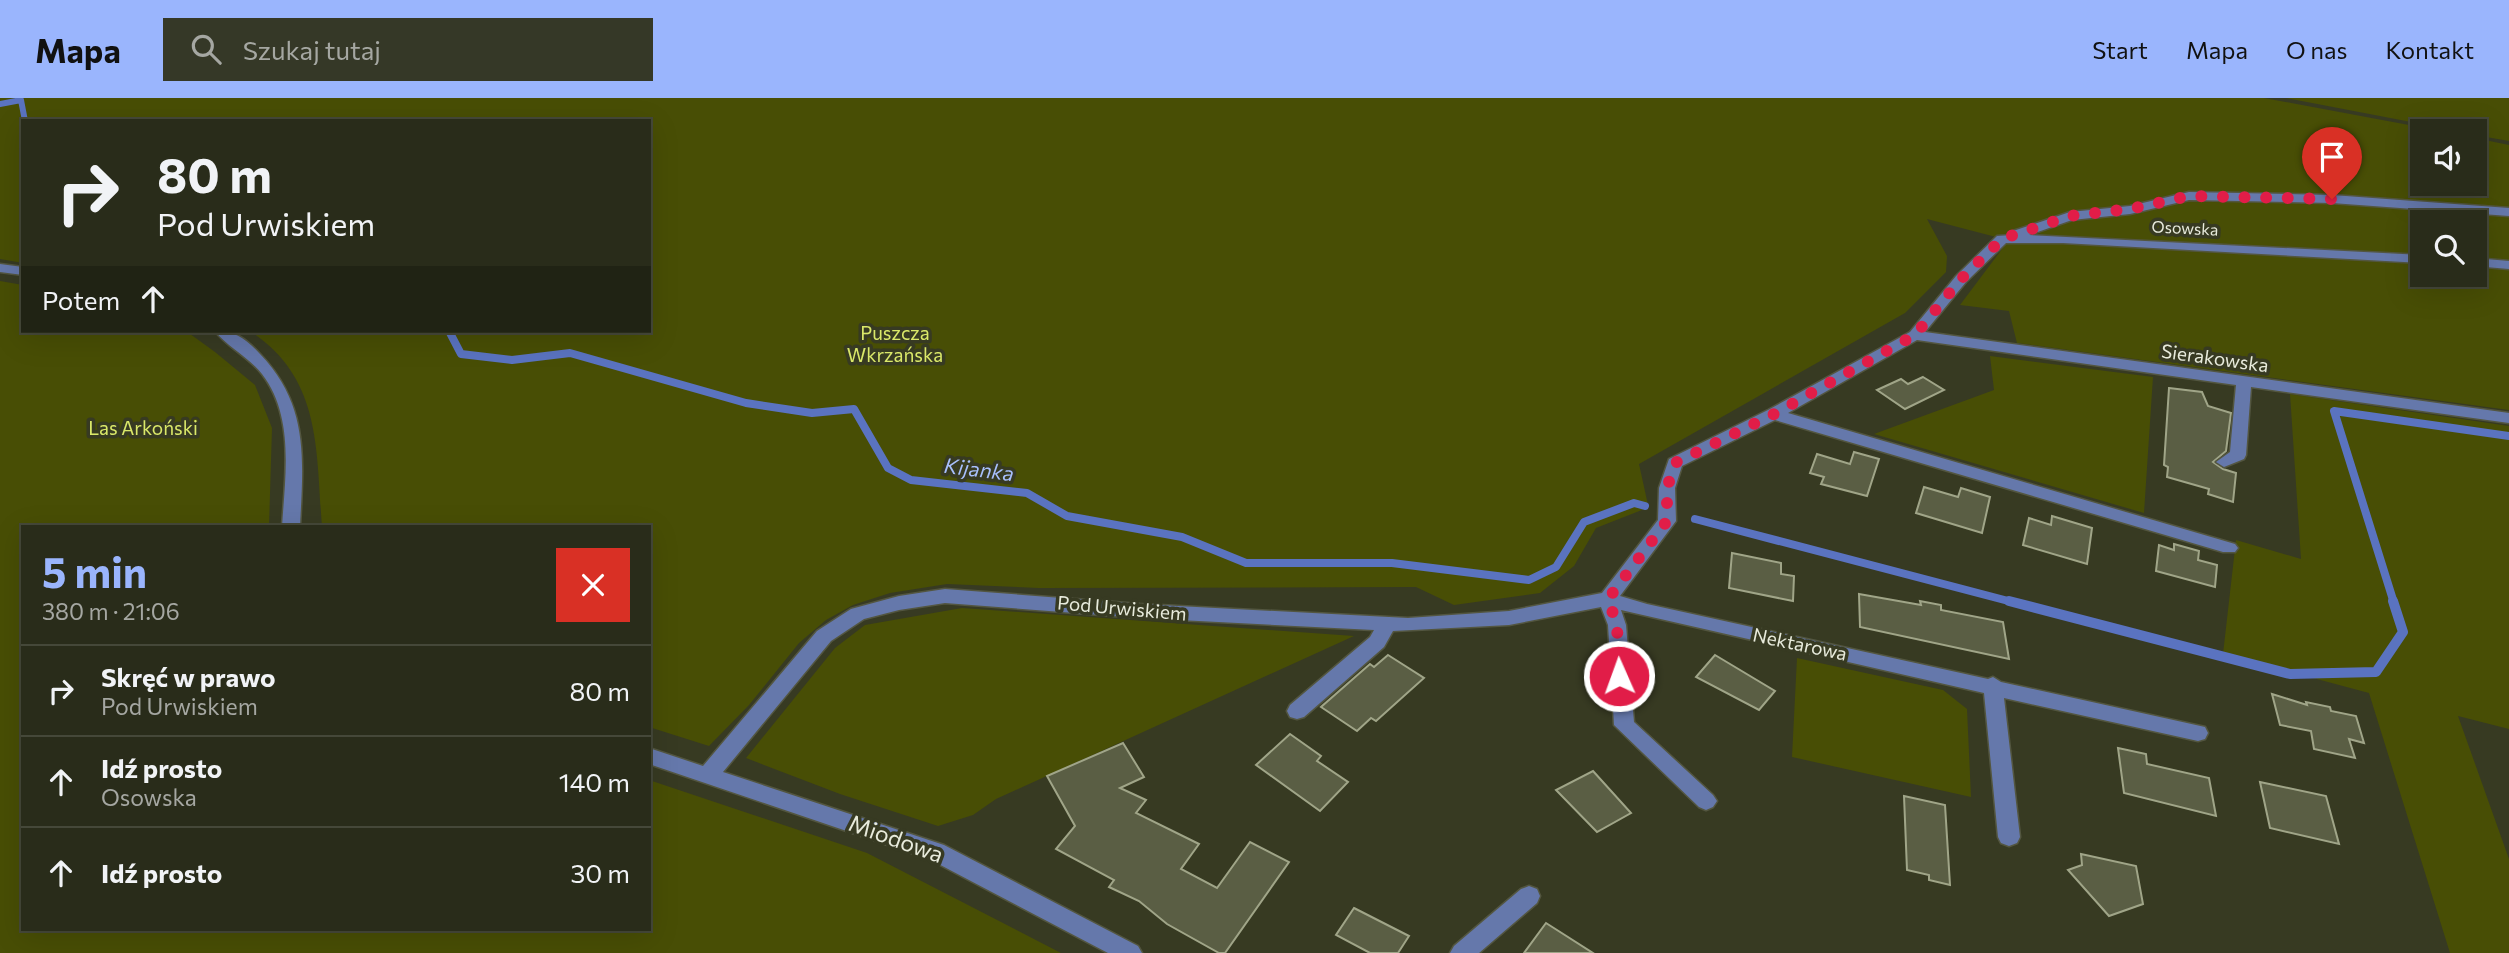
<!DOCTYPE html>
<html lang="pl">
<meta charset="utf-8">
<style>
body{margin:0;font-family:Commissioner,sans-serif;background:#353827;color:#f1f3f6;height:100vh;display:flex;flex-direction:column;font-size:26px;white-space:nowrap}
*{box-sizing:border-box;margin:0}
p{font-size:23px;color:#a5a7a2}
.icon{flex:none;width:38px;height:38px;fill:none;stroke:currentColor;stroke-width:2;stroke-linecap:round;stroke-linejoin:round}
.map{position:relative;flex:1;overflow:hidden}
.panel{position:absolute;left:21px;top:427px;width:630px;height:406px;display:flex;flex-direction:column;background:#292c1a;border-radius:0px;box-shadow:0 7px 28px #0002,0 0 0 2px #454839}
.panel>*{flex:none}
.top-card{position:absolute;left:21px;top:21px;width:630px;height:214px;border-radius:0px;box-shadow:0 7px 28px #0002,0 0 0 2px #454839;background:#292c1a;color:#f1f3f6;overflow:hidden}
.controls{position:absolute;left:2410px;top:21px;display:grid;gap:14px}
.controls a{display:grid;place-items:center;width:77px;height:77px;border-radius:0px;background:#292c1a;box-shadow:0 7px 28px #0002,0 0 0 2px #454839;font-size:35px}
.pin{position:absolute;display:grid;place-items:center;width:60px;height:60px;color:#fff;margin:-72px -30px;border-radius:50% 50% 50% 0;rotate:-45deg;box-shadow:0 0 7px #0007}
.pin .icon{rotate:45deg}
.me{position:absolute;width:77px;margin:-38px;rotate:358deg;stroke-linejoin:round;filter:drop-shadow(0 0 5px #0008)}
.turn{display:flex;align-items:center;gap:24px;height:147px;padding:0 21px;font-size:32px}
.turn .icon{width:91px;height:91px;stroke-width:2.5}
.turn b{display:block;font-size:49px;line-height:60px}
.then{display:flex;align-items:center;height:66px;padding:0 21px;background:#0003;gap:14px;font-size:26px}
.round{display:grid;place-items:center;flex:none;width:74px;height:74px;border-radius:0px;background:#353827}
.overview{display:flex;align-items:center;justify-content:space-between;height:119px;padding:0 21px}
h1{font-size:42px;font-weight:700;line-height:52px;color:#9ab5fd}
ul{padding:0;list-style:none}
li{display:flex;align-items:center;gap:21px;height:91px;padding:0 21px;border-top:2px solid #454839}
li div{flex:1}
li b{display:block;font-size:26px}
li em{font-style:normal}
header{display:flex;align-items:center;gap:42px;box-sizing:border-box;height:98px;padding:0 35px;background:#9ab5fd;color:#111}
header strong{font-size:33px}
nav{display:flex;gap:38px;margin-inline-start:auto;font-size:24px}
.search{width:490px;height:63px;background:#353827;display:flex;align-items:center;gap:18px;box-sizing:border-box;padding:0 24px;border-radius:0px;color:#a5a7a2;font-size:26px}
.map>svg:first-child{display:block}
</style>
<header>
<strong>Mapa</strong>
<div class="search"><svg class="icon" aria-label="search" viewBox="0 0 24 24"><circle cx="10" cy="10" r="6"/><path d="M15 15l6 6"/></svg>Szukaj tutaj</div>
<nav><a>Start</a><a>Mapa</a><a>O nas</a><a>Kontakt</a></nav>
</header>
<div class="map">
<svg width="2509" height="855" viewBox="0 0 2509 855">
<rect width="100%" height="100%" fill="#373a22"/>
<g fill="#484e05">
<path d="M 0,0 L 2264,0 L 2441,33 L 2422,33 L 2422,86 L 2474,86 L 2475,40 L 2509,47 L 2509,164 L 2475,162 L 2474,124 L 2422,124 L 2422,158 L 2062,138 L 1996,139 L 1927,121 L 1947,158 L 1946,174 L 1905,215 L 1639,366 L 1648,407 L 1647,410 L 1596,430 L 1574,468 L 1540,495 L 1454,507 L 1416,489 L 1039,490 L 947,486 L 890,495 L 853,507 L 826,522 L 799,545 L 749,607 L 709,648 L 649,629 L 649,429 L 322,429 C 316,352 322,280 250,233 L 649,233 L 649,23 L 23,23 L 23,165 L 0,161 Z"/>
<path d="M 2286,0 L 2509,0 L 2509,43 L 2475,37 L 2474,33 L 2458,33 Z"/>
<path d="M 2008,143 L 2064,143 L 2422,164 L 2422,177 L 2474,177 L 2475,167 L 2509,170 L 2509,312 L 2017,245 L 2009,213 L 1960,207 Z"/>
<path d="M 0,183 L 23,187 L 23,233 L 186,233 L 215,254 L 255,287 L 272,330 L 269,429 L 23,429 L 23,831 L 649,831 L 649,682 L 867,755 L 1061,855 L 0,855 Z"/>
<path d="M 1990,258 L 2153,279 L 2144,415 L 1874,336 L 1994,292 Z"/>
<path d="M 2290,296 L 2509,328 L 2509,631 L 2458,618 L 2509,761 L 2509,855 L 2450,855 L 2369,595 L 2223,556 L 2236,442 L 2301,461 Z"/>
<path d="M 962,510 L 1354,538 L 996,701 L 973,717 L 938,728 L 840,696 L 746,660 L 835,550 L 865,527 Z"/>
<path d="M 1797,560 L 1943,592 L 1967,611 L 1971,699 L 1792,659 Z"/>
</g>
<g fill="none" stroke-linecap="round" stroke-linejoin="round">
<path stroke="#5a73c0" stroke-width="6" d="M 0,6 L 21,2 L 25,23"/>
<g stroke="#5a73c0" stroke-width="8">
<path d="M 449,233 L 461,256 L 512,262 L 570,255 L 746,305 L 812,315 L 854,311 L 888,370 L 911,382 L 1027,395 L 1067,418 L 1182,439 L 1246,465 L 1392,465 L 1529,482 L 1556,469 L 1584,424 L 1634,405 L 1645,408"/>
<path d="M 1695,421 L 2016,505"/>
<path d="M 2394,505 L 2334,313 L 2509,338"/>
</g>
<path stroke="#5a73c0" stroke-width="10" d="M 2009,503 L 2290,576 L 2376,574 L 2403,534 L 2393,503"/>
</g>
<g fill="#5a5e44" stroke="#a0a588" stroke-width="2">
<path d="M 1923,279 L 1944,292 L 1905,311 L 1877,292 L 1901,281 L 1908,286 Z"/>
<path d="M 2169,290 L 2202,294 L 2208,308 L 2231,315 L 2226,353 L 2213,364 L 2223,371 L 2236,375 L 2233,404 L 2208,396 L 2209,391 L 2167,379 L 2168,369 L 2164,367 Z"/>
<path d="M 1854,354 L 1879,361 L 1867,398 L 1821,386 L 1824,379 L 1810,375 L 1817,356 L 1850,366 Z"/>
<path d="M 1924,389 L 1958,399 L 1961,390 L 1990,399 L 1982,435 L 1916,415 Z"/>
<path d="M 2052,418 L 2092,430 L 2087,466 L 2023,447 L 2029,420 L 2051,427 Z"/>
<path d="M 2174,446 L 2199,453 L 2198,462 L 2217,467 L 2215,489 L 2156,473 L 2159,447 L 2174,452 Z"/>
<path d="M 1732,455 L 1781,465 L 1781,476 L 1794,478 L 1793,503 L 1729,490 Z"/>
<path d="M 1859,496 L 1921,507 L 1920,503 L 1941,507 L 1941,512 L 2003,524 L 2009,561 L 1860,529 Z"/>
<path d="M 1388,557 L 1424,580 L 1376,623 L 1371,620 L 1357,633 L 1321,609 L 1370,566 L 1374,569 Z"/>
<path d="M 1715,557 L 1775,593 L 1759,612 L 1696,579 Z"/>
<path d="M 2272,596 L 2307,607 L 2306,604 L 2330,609 L 2331,613 L 2356,618 L 2364,645 L 2349,641 L 2355,660 L 2314,651 L 2311,633 L 2280,627 Z"/>
<path d="M 1290,636 L 1321,658 L 1317,663 L 1348,684 L 1320,713 L 1256,667 Z"/>
<path d="M 1123,645 L 1144,679 L 1120,690 L 1146,702 L 1136,715 L 1199,746 L 1181,771 L 1217,790 L 1250,744 L 1289,764 L 1225,855 L 1219,855 L 1167,826 L 1139,803 L 1109,789 L 1114,782 L 1056,751 L 1075,728 L 1047,678 Z"/>
<path d="M 2118,650 L 2146,656 L 2147,666 L 2209,680 L 2216,718 L 2124,695 Z"/>
<path d="M 1593,673 L 1631,715 L 1597,734 L 1556,692 Z"/>
<path d="M 2260,684 L 2326,698 L 2339,746 L 2270,730 Z"/>
<path d="M 1904,698 L 1945,707 L 1950,787 L 1929,782 L 1929,777 L 1907,772 Z"/>
<path d="M 2081,756 L 2136,768 L 2143,806 L 2109,818 L 2068,772 L 2082,767 Z"/>
<path d="M 1354,810 L 1409,838 L 1398,855 L 1370,855 L 1336,837 Z"/>
<path d="M 1546,825 L 1593,855 L 1524,855 Z"/>
</g>
<g fill="none" stroke-linecap="round" stroke-linejoin="round">
<defs>
<g id="minor">
<path d="M 2189,94 L 2332,97 L 2509,110 L 2509,118 L 2332,105 L 2189,102 L 2130,116 L 2072,122 L 2029,137 L 2422,157 L 2422,165 L 2063,145 L 2006,145 L 1966,184 L 1925,234 L 2509,315 L 2509,325 L 2251,289 L 2246,357 L 2244,361 L 2224,369 L 2216,364 L 2230,354 L 2236,287 L 1917,242 L 1788,315 L 2235,446 L 2238,450 L 2235,454 L 2223,454 L 1775,322 L 1682,368 L 1675,390 L 1676,423 L 1620,498 L 1647,506 L 1988,581 L 1993,579 L 2001,584 L 2205,629 L 2208,635 L 2205,641 L 2198,643 L 2004,600 L 2020,739 L 2017,745 L 2009,748 L 2001,745 L 1998,739 L 1984,595 L 1621,512 L 1626,527 L 1634,624 L 1713,697 L 1717,703 L 1713,709 L 1706,712 L 1699,709 L 1614,627 L 1608,527 L 1601,509 L 1509,527 L 1393,533 L 1384,549 L 1304,619 L 1297,621 L 1290,619 L 1287,613 L 1290,607 L 1370,539 L 1374,532 L 1140,520 L 945,505 L 899,512 L 864,521 L 831,543 L 723,674 L 944,747 L 1138,848 L 1142,855 L 1108,855 L 929,761 L 649,666 L 649,650 L 703,668 L 817,533 L 851,511 L 899,498 L 945,491 L 1140,506 L 1408,520 L 1509,513 L 1602,495 L 1658,422 L 1659,390 L 1669,361 L 1768,312 L 1910,234 L 1956,178 L 1997,138 L 2012,137 L 2013,133 L 2070,114 L 2130,108 Z"/>
<path d="M 2474,160 L 2509,163 L 2509,171 L 2474,168 Z"/>
<path d="M 0,166 L 23,169 L 23,177 L 0,174 Z"/>
<path d="M 215,233 C 236,233 246,241 260,256 C 310,308 303,363 300,429 L 282,429 C 285,379 295,319 262,276 C 249,259 227,249 215,233 Z"/>
<path d="M 1529,788 L 1537,791 L 1540,798 L 1537,805 L 1479,855 L 1450,855 L 1454,848 L 1521,791 Z"/>
</g>
</defs>
<use href="#minor" stroke="#535640" stroke-width="3"/>
<use href="#minor" fill="#6578ab" fill-rule="evenodd"/>
</g>
<g fill="none" stroke-linecap="round" stroke-linejoin="round">
<path stroke="#e11d48" stroke-width="12" stroke-dasharray="0 21.6" d="M 1619,578 L 1617,527 L 1608,501 L 1667,423 L 1667,390 L 1675,365 L 1774,316 L 1915,237 L 1961,181 L 2002,141 L 2070,118 L 2130,111 L 2189,98 L 2332,101"/>
</g>
<g text-anchor="middle" stroke-width="7" stroke-linejoin="round" paint-order="stroke">
<g font-size="16" fill="#e8ebdc" stroke="#373a22">
<text transform="translate(2185 130) rotate(3)" y="6">Osowska</text>
</g>
<g font-size="19" fill="#dae869" stroke="#373a22">
<text x="895" y="242">Puszcza<tspan x="895" dy="22">Wkrzańska</tspan></text>
<text x="143" y="337">Las Arkoński</text>
</g>
<g font-size="19" fill="#e8ebdc" stroke="#373a22">
<text transform="translate(2215 260) rotate(8)" y="7">Sierakowska</text>
<text transform="translate(1122 510) rotate(5)" y="7">Pod Urwiskiem</text>
<text transform="translate(1800 546) rotate(12)" y="7">Nektarowa</text>
</g>
<g font-size="21" font-style="italic" fill="#a8bffc" stroke="#373a22">
<text transform="translate(979 372) rotate(7)" y="7">Kijanka</text>
</g>
<g font-size="23" fill="#e8ebdc" stroke="#373a22">
<text transform="translate(896 741) rotate(20)" y="8">Miodowa</text>
</g>
</g>
</svg>
<div class="controls">
<a><svg class="icon" aria-label="sound" viewBox="0 0 24 24"><path d="M4 9h4l5-4v14l-5-4H4zM17 9q2 3 0 6"/></svg></a>
<a><svg class="icon" aria-label="search" viewBox="0 0 24 24"><circle cx="10" cy="10" r="6"/><path d="M15 15l6 6"/></svg></a>
</div>
<div class="pin" style="left:2332px;top:101px;background:#d93025"><svg class="icon" aria-label="arrive" viewBox="0 0 24 24"><path d="M6 21V4h12l-3 4 3 4H6"/></svg></div>
<svg class="me" style="left:1619px;top:578px" viewBox="-20 -20 40 40"><circle r="17" fill="#e11d48" stroke="#fff" stroke-width="3"/><path d="M0-11L8 9 0 5-8 9z" fill="#fff"/></svg>
<div class="top-card">
<div class="turn"><svg class="icon" aria-label="right" viewBox="0 0 24 24"><path d="M7 20v-9h11M14 6l5 5-5 5"/></svg><div><b>80 m</b>Pod Urwiskiem</div></div>
<div class="then">Potem<svg class="icon" aria-label="ahead" viewBox="0 0 24 24"><path d="M12 20V5M6 11l6-6 6 6"/></svg></div>
</div>
<section class="panel">
<div class="overview"><div><h1>5 min</h1><p>380 m · 21:06</p></div><a class="round" style="background:#d93025;color:#fff"><svg class="icon" aria-label="close" viewBox="0 0 24 24"><path d="M6 6l12 12M18 6L6 18"/></svg></a></div>
<ul>
<li><svg class="icon" aria-label="right" viewBox="0 0 24 24"><path d="M7 20v-9h11M14 6l5 5-5 5"/></svg><div><b>Skręć w prawo</b><p>Pod Urwiskiem</p></div><em>80 m</em></li>
<li><svg class="icon" aria-label="ahead" viewBox="0 0 24 24"><path d="M12 20V5M6 11l6-6 6 6"/></svg><div><b>Idź prosto</b><p>Osowska</p></div><em>140 m</em></li>
<li><svg class="icon" aria-label="ahead" viewBox="0 0 24 24"><path d="M12 20V5M6 11l6-6 6 6"/></svg><div><b>Idź prosto</b></div><em>30 m</em></li>
</ul>
</section>
</div>
